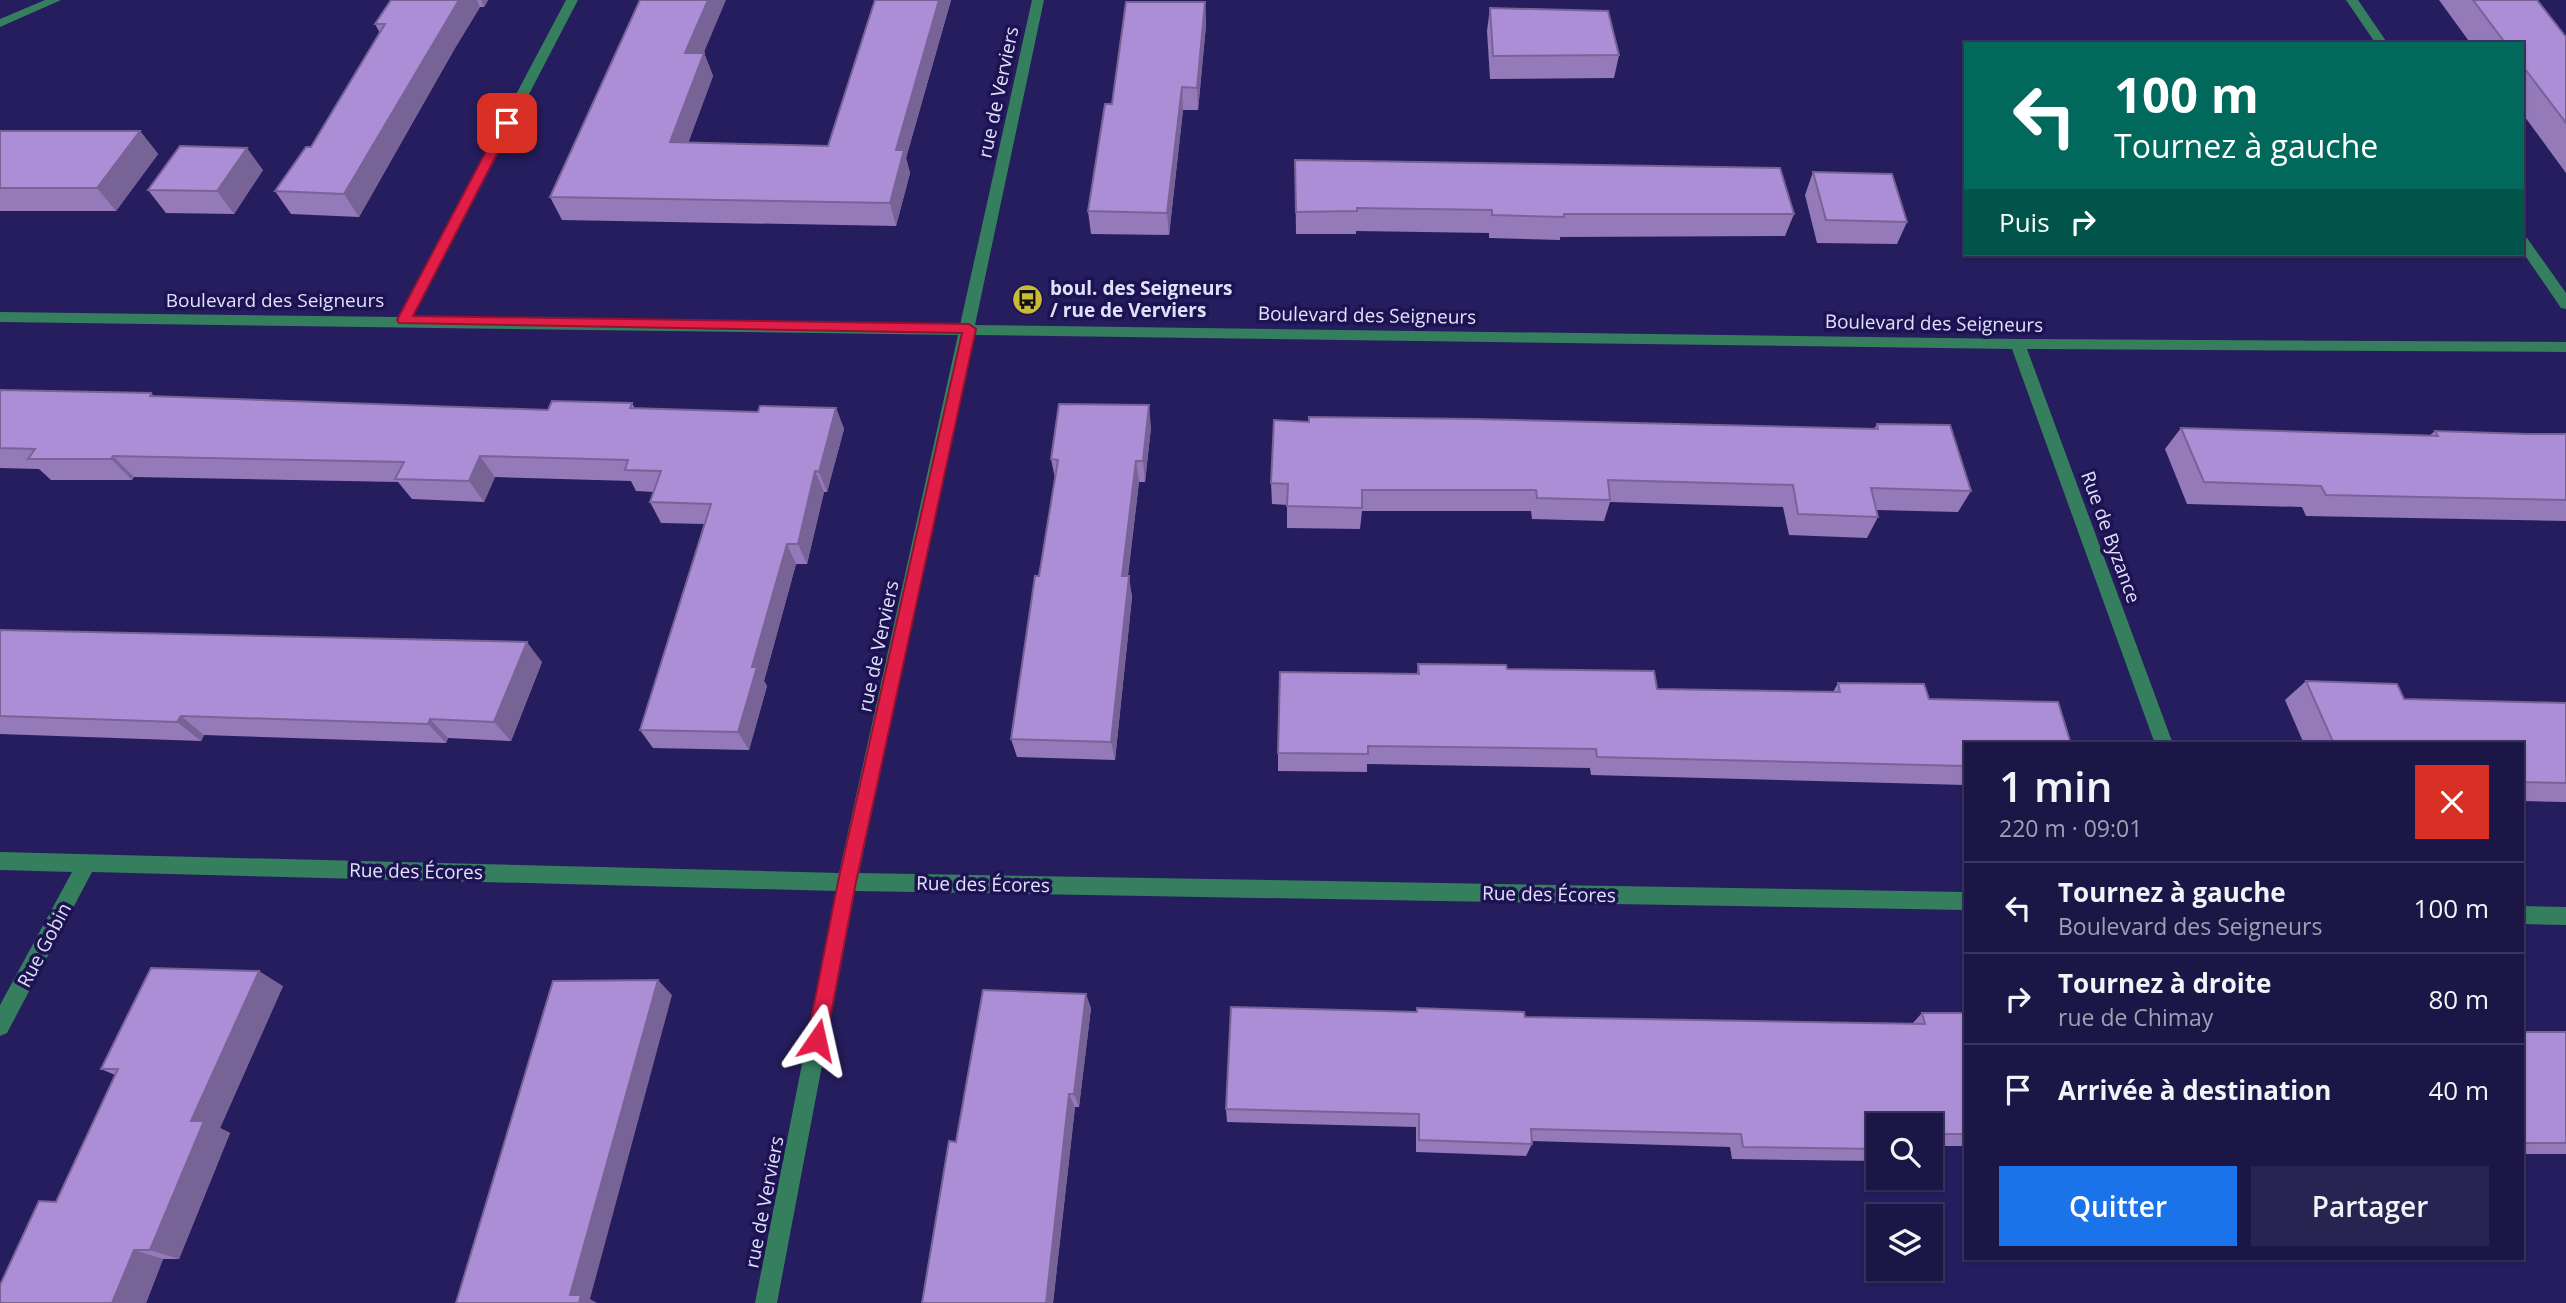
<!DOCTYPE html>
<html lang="fr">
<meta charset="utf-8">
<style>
body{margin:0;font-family:"Open Sans",sans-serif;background:#292351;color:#f1f3f6;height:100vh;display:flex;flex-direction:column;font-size:26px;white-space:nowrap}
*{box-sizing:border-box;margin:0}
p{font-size:23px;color:#a09fb3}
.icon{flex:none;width:38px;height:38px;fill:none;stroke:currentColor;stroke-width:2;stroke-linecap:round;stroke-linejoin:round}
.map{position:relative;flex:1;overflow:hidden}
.drawer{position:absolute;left:1964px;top:742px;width:560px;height:518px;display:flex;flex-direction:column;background:#1c1646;border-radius:0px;box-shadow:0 2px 5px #0004,0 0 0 2px #3a355f}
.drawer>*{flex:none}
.top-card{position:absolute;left:1964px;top:42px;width:560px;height:214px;border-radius:0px;box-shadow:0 2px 5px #0004,0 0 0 2px #3a355f;background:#00695c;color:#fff;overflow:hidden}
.controls{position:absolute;left:1866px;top:1113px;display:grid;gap:14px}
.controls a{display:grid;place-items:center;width:77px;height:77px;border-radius:0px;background:#1c1646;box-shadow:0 2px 5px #0004,0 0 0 2px #3a355f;font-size:35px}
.pin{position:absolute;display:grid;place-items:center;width:60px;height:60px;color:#fff;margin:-30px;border-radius:14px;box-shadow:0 4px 10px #0006}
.me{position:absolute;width:77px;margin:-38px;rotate:11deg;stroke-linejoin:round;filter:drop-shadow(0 0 5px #0008)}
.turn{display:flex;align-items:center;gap:24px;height:147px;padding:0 35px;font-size:32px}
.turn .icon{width:91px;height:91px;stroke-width:2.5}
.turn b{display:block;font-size:49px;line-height:60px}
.then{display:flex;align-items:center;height:66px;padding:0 35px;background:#0003;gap:14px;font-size:26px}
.round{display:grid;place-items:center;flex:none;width:74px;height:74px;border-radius:0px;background:#292351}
.headline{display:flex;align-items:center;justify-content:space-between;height:119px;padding:0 35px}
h1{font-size:42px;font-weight:600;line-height:52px}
.cta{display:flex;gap:14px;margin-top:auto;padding:14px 35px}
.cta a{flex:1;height:80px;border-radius:0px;background:#1a73e8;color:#fff;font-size:28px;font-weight:600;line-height:80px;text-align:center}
.cta a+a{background:#292351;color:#f1f3f6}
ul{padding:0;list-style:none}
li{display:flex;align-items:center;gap:21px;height:91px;padding:0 35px;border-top:2px solid #3a355f}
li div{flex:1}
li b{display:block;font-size:26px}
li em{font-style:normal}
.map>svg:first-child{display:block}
</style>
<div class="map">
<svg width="2566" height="1303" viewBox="0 0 2566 1303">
<rect width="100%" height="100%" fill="#251d5d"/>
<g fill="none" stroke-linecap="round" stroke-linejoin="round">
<g fill="#357e5e" fill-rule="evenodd">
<path d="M 45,0 L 61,0 L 0,27 L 0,19 Z"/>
<path d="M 566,0 L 578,0 L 413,317 L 960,325 L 1032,0 L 1044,0 L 975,325 L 2018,339 L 2566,342 L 2566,352 L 2027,349 L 2173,744 L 2155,744 L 2012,349 L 973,335 L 859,873 L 1965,892 L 1965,910 L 855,891 L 777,1303 L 755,1303 L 836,891 L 92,872 L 7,1033 L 0,1036 L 0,1005 L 72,872 L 0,870 L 0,852 L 839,873 L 958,335 L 0,322 L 0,312 L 398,317 Z"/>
<path d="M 2346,0 L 2358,0 L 2388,44 L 2376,44 Z"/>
<path d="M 2522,236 L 2527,238 L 2566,293 L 2566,309 L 2561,308 L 2522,251 Z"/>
<path d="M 2522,906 L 2566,907 L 2566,925 L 2522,924 Z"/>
</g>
</g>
<g fill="#947ab9">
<path d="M 391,0 L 488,0 L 484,7 L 480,7 L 455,48 L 359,217 L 291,214 L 275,191 L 311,147 L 380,33 L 375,24 Z"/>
<path d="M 875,0 L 951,0 L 906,158 L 910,173 L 896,226 L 562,220 L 550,197 L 704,53 L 713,76 L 688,143 L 828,146 Z"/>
<path d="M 2439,0 L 2537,0 L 2566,37 L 2566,173 L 2522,113 L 2522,44 L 2471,44 Z"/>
<path d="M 1205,2 L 1206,25 L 1198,110 L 1183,110 L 1169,235 L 1091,234 L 1088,211 L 1112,104 Z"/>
<path d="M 1490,8 L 1619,55 L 1614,78 L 1490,79 L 1487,31 Z"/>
<path d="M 0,131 L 140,131 L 158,154 L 116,211 L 0,211 Z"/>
<path d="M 1295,160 L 1794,214 L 1785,236 L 1560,237 L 1560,240 L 1489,238 L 1489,233 L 1356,231 L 1356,234 L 1296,234 Z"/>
<path d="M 263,170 L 234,214 L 166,213 L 148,190 Z"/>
<path d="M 1813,172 L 1907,222 L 1897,244 L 1817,243 L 1805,195 Z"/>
<path d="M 0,390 L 151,393 L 154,396 L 548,410 L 632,403 L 635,409 L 758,412 L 836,408 L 844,429 L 827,492 L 824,492 L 807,564 L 796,564 L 764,681 L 767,686 L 749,750 L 653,748 L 640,730 L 704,524 L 661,523 L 650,502 L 654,492 L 636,491 L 631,481 L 495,477 L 484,502 L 412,499 L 398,482 L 134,477 L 132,480 L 51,480 L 39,469 L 0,468 Z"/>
<path d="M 1309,422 L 1874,429 L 1877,424 L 1971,491 L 1958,512 L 1876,510 L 1878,517 L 1867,538 L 1789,535 L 1783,507 L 1610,502 L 1604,521 L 1532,519 L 1531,511 L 1362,511 L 1360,529 L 1287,528 L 1287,505 L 1272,504 L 1271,483 Z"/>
<path d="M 1151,427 L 1145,482 L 1139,482 L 1128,576 L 1132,597 L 1115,760 L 1017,757 L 1011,739 L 1039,576 L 1055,478 L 1051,459 Z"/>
<path d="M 2181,428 L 2430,435 L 2435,431 L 2527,434 L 2566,434 L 2566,521 L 2306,516 L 2302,507 L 2187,504 L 2165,449 Z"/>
<path d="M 0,630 L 542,662 L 511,741 L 448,738 L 446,743 L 204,735 L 201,741 L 0,734 Z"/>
<path d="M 1418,664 L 1507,669 L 1657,689 L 1833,692 L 1838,683 L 1929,699 L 1965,744 L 1965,785 L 1591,775 L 1590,768 L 1367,764 L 1367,772 L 1278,771 L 1278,753 L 1417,674 Z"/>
<path d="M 2306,681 L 2404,699 L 2566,703 L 2566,802 L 2522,801 L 2522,744 L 2304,744 L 2285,700 Z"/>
<path d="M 283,986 L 220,1128 L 230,1133 L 179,1259 L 163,1259 L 146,1303 L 0,1303 L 56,1202 L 115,1075 L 101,1069 Z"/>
<path d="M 1091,1008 L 1079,1107 L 1075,1107 L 1053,1303 L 922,1303 Z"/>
<path d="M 1417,1008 L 1525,1017 L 1912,1024 L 1922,1013 L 1965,1013 L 1965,1146 L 1930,1146 L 1930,1125 L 1878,1125 L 1878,1161 L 1732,1159 L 1730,1147 L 1532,1141 L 1532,1144 L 1526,1156 L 1416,1152 L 1416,1127 L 1227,1122 L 1226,1109 L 1416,1012 Z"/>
<rect x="2522" y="1032" width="44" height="122"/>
</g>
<g fill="#786396">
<path d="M 459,0 L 477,0 L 480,7 L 455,48 L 359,217 L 344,194 Z"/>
<path d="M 481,0 L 488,0 L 484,7 Z"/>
<path d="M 708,0 L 726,0 L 694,76 L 685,53 Z"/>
<path d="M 939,0 L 951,0 L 906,158 L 910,173 L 896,226 L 890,203 L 896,150 Z"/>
<path d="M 1205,2 L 1206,25 L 1198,110 L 1197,88 Z"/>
<path d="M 704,53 L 713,76 L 680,165 L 670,142 Z"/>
<path d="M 1182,87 L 1183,110 L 1169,235 L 1167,213 Z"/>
<path d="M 140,131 L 158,154 L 116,211 L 97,188 Z"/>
<path d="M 247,148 L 263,170 L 234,214 L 217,191 Z"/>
<path d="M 1149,405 L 1151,427 L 1145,482 L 1143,461 Z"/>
<path d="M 836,408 L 844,429 L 827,492 L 819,472 Z"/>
<path d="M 113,456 L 134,477 L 132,480 L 111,459 Z"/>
<path d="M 480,456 L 495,477 L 484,502 L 469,481 Z"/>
<path d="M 1136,461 L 1139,482 L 1125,597 L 1122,576 Z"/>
<path d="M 815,471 L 824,492 L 807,564 L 798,544 Z"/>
<path d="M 787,544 L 796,564 L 764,681 L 767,686 L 749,750 L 738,732 L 752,667 Z"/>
<path d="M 1129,576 L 1132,597 L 1115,760 L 1111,742 Z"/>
<path d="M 527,642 L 542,662 L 511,741 L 494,722 Z"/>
<path d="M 181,716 L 204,735 L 201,741 L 177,722 Z"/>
<path d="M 430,719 L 448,738 L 446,743 L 428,724 Z"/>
<path d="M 259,971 L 283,986 L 220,1128 L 230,1133 L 179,1259 L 150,1250 L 191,1121 Z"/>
<path d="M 658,980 L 672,995 L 590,1299 L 597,1303 L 579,1303 L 570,1295 Z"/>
<path d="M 1086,994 L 1091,1008 L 1079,1107 L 1074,1094 Z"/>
<path d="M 1069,1094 L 1075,1107 L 1053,1303 L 1046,1303 Z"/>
<path d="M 134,1250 L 163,1259 L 146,1303 L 112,1303 Z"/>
</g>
<g fill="#ac8ed7" stroke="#786396" stroke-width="2">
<path d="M 391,0 L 459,0 L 344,194 L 275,191 L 306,147 L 311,147 L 385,24 L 375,24 Z"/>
<path d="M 640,0 L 708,0 L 685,53 L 704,53 L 670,142 L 828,146 L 875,0 L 939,0 L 896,150 L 904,150 L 890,203 L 550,197 Z"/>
<path d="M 2473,0 L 2537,0 L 2566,37 L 2566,123 L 2522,65 L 2522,44 L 2506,44 Z"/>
<path d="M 1126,2 L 1205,2 L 1197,88 L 1182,87 L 1167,213 L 1088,211 L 1105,104 L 1112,104 Z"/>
<path d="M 1490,8 L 1608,11 L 1619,55 L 1493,56 Z"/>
<path d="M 0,131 L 140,131 L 97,188 L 0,188 Z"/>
<path d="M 180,146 L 247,148 L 217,191 L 148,190 Z"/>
<path d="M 1295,160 L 1780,168 L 1794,214 L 1564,214 L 1564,217 L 1492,215 L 1492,210 L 1357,208 L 1357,211 L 1296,212 Z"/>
<path d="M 1813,172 L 1892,174 L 1907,222 L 1826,220 Z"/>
<path d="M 0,390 L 151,393 L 150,396 L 548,410 L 552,401 L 632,403 L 630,408 L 758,412 L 760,406 L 836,408 L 819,472 L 815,471 L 798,544 L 787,544 L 752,667 L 757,667 L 738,732 L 640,730 L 711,504 L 650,502 L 661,471 L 625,470 L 628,460 L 480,456 L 469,481 L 395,479 L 404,462 L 113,456 L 111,459 L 28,459 L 35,449 L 0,448 Z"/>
<path d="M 1059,404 L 1149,405 L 1143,461 L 1136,461 L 1122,576 L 1129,576 L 1111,742 L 1011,739 L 1035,576 L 1039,576 L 1058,460 L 1051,459 Z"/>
<path d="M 1309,417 L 1476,419 L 1878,429 L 1877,424 L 1950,425 L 1971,491 L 1871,488 L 1878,517 L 1798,514 L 1793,485 L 1608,480 L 1610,500 L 1537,498 L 1536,490 L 1362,490 L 1362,508 L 1287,506 L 1288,484 L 1271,483 L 1274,420 L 1309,422 Z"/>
<path d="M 2181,428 L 2438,436 L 2435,431 L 2527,434 L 2566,434 L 2566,500 L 2326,495 L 2321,486 L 2204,482 Z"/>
<path d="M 0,630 L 527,642 L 494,722 L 430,719 L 428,724 L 181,716 L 177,722 L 0,716 Z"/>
<path d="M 1418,664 L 1506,665 L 1507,669 L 1654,671 L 1657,689 L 1840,692 L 1838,683 L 1924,684 L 1929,699 L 2058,702 L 2071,744 L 1965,744 L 1965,766 L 1597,757 L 1596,749 L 1368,746 L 1368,754 L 1278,753 L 1280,672 L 1419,674 Z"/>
<path d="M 2306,681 L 2397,684 L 2404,699 L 2566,703 L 2566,783 L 2522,782 L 2522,744 L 2334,744 Z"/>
<path d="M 151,968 L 259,971 L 191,1121 L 204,1121 L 150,1250 L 134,1250 L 112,1303 L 0,1303 L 0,1285 L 39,1201 L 56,1202 L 118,1069 L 101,1069 Z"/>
<path d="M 658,980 L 570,1295 L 581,1295 L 579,1303 L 456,1303 L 553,981 Z"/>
<path d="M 983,990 L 1086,994 L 1074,1094 L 1069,1094 L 1046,1303 L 922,1303 L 949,1141 L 956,1142 Z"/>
<path d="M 1231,1007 L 1417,1012 L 1417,1008 L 1524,1012 L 1525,1017 L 1925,1024 L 1922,1013 L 1965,1013 L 1965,1134 L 1930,1134 L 1930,1125 L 1878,1125 L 1878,1149 L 1743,1147 L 1741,1134 L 1531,1129 L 1532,1144 L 1419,1140 L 1419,1114 L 1226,1109 Z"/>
<rect x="2522" y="1032" width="44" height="111"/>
</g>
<path fill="#e11d48" stroke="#92132f" stroke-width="2" d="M 507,119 L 513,123 L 413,316 L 969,324 L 976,329 L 856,882 L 826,1040 L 823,1046 L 817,1049 L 810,1046 L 807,1040 L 838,882 L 962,333 L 399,323 L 397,320 L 501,123 Z"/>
<defs>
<symbol id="bus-disc" viewBox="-11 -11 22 22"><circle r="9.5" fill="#c9ba3a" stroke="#1d1252"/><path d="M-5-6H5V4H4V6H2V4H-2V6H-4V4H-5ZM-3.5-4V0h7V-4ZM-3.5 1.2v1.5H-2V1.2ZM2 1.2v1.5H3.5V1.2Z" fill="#111"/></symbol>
</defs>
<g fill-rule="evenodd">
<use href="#bus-disc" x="1010" y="282" width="35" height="35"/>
</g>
<g text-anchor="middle" stroke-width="7" stroke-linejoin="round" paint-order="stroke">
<g font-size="19" fill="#dfe1f9" stroke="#1d1252">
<text transform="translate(998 92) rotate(-78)" y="7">rue de Verviers</text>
<text x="275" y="307">Boulevard des Seigneurs</text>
<text transform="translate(1367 315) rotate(1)" y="7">Boulevard des Seigneurs</text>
<text transform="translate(1934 323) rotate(1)" y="7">Boulevard des Seigneurs</text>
<text transform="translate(2111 537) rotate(70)" y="7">Rue de Byzance</text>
<text transform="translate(878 646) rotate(-78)" y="7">rue de Verviers</text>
<text transform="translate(416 871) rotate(1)" y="7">Rue des Écores</text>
<text transform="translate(983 884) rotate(1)" y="7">Rue des Écores</text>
<text transform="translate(1549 894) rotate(1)" y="7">Rue des Écores</text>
<text transform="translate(44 945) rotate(-62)" y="7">Rue Gobin</text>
<text transform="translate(764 1202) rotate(-79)" y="7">rue de Verviers</text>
</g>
<g font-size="19" font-weight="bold" fill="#dfe1f9" stroke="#1d1252" text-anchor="start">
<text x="1050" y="295">boul. des Seigneurs<tspan x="1050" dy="22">/ rue de Verviers</tspan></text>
</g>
</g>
</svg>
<div class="controls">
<a><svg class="icon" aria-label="search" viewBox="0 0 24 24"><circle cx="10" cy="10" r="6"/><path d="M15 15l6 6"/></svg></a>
<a><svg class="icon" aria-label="layers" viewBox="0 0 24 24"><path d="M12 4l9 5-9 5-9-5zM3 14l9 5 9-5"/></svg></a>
</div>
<div class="pin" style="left:507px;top:123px;background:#d93025"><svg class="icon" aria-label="arrive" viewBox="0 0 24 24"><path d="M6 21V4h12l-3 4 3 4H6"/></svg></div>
<svg class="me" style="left:817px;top:1040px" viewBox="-20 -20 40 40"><path d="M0-17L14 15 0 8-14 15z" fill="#e11d48" stroke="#fff" stroke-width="4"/></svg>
<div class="top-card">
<div class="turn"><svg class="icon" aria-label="left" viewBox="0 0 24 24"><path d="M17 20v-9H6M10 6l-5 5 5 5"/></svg><div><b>100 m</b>Tournez à gauche</div></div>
<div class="then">Puis<svg class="icon" aria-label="right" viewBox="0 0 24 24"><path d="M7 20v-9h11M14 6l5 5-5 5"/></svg></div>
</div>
<section class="drawer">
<div class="headline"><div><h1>1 min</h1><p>220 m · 09:01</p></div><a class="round" style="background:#d93025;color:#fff"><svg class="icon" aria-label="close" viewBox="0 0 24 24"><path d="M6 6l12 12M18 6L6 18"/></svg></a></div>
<ul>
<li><svg class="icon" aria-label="left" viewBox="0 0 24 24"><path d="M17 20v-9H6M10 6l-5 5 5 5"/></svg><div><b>Tournez à gauche</b><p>Boulevard des Seigneurs</p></div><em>100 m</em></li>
<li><svg class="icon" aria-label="right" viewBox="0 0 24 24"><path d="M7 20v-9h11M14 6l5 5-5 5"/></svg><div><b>Tournez à droite</b><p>rue de Chimay</p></div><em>80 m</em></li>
<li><svg class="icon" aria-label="arrive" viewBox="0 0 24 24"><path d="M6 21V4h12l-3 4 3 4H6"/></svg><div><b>Arrivée à destination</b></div><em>40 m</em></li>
</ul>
<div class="cta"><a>Quitter</a><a>Partager</a></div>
</section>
</div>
